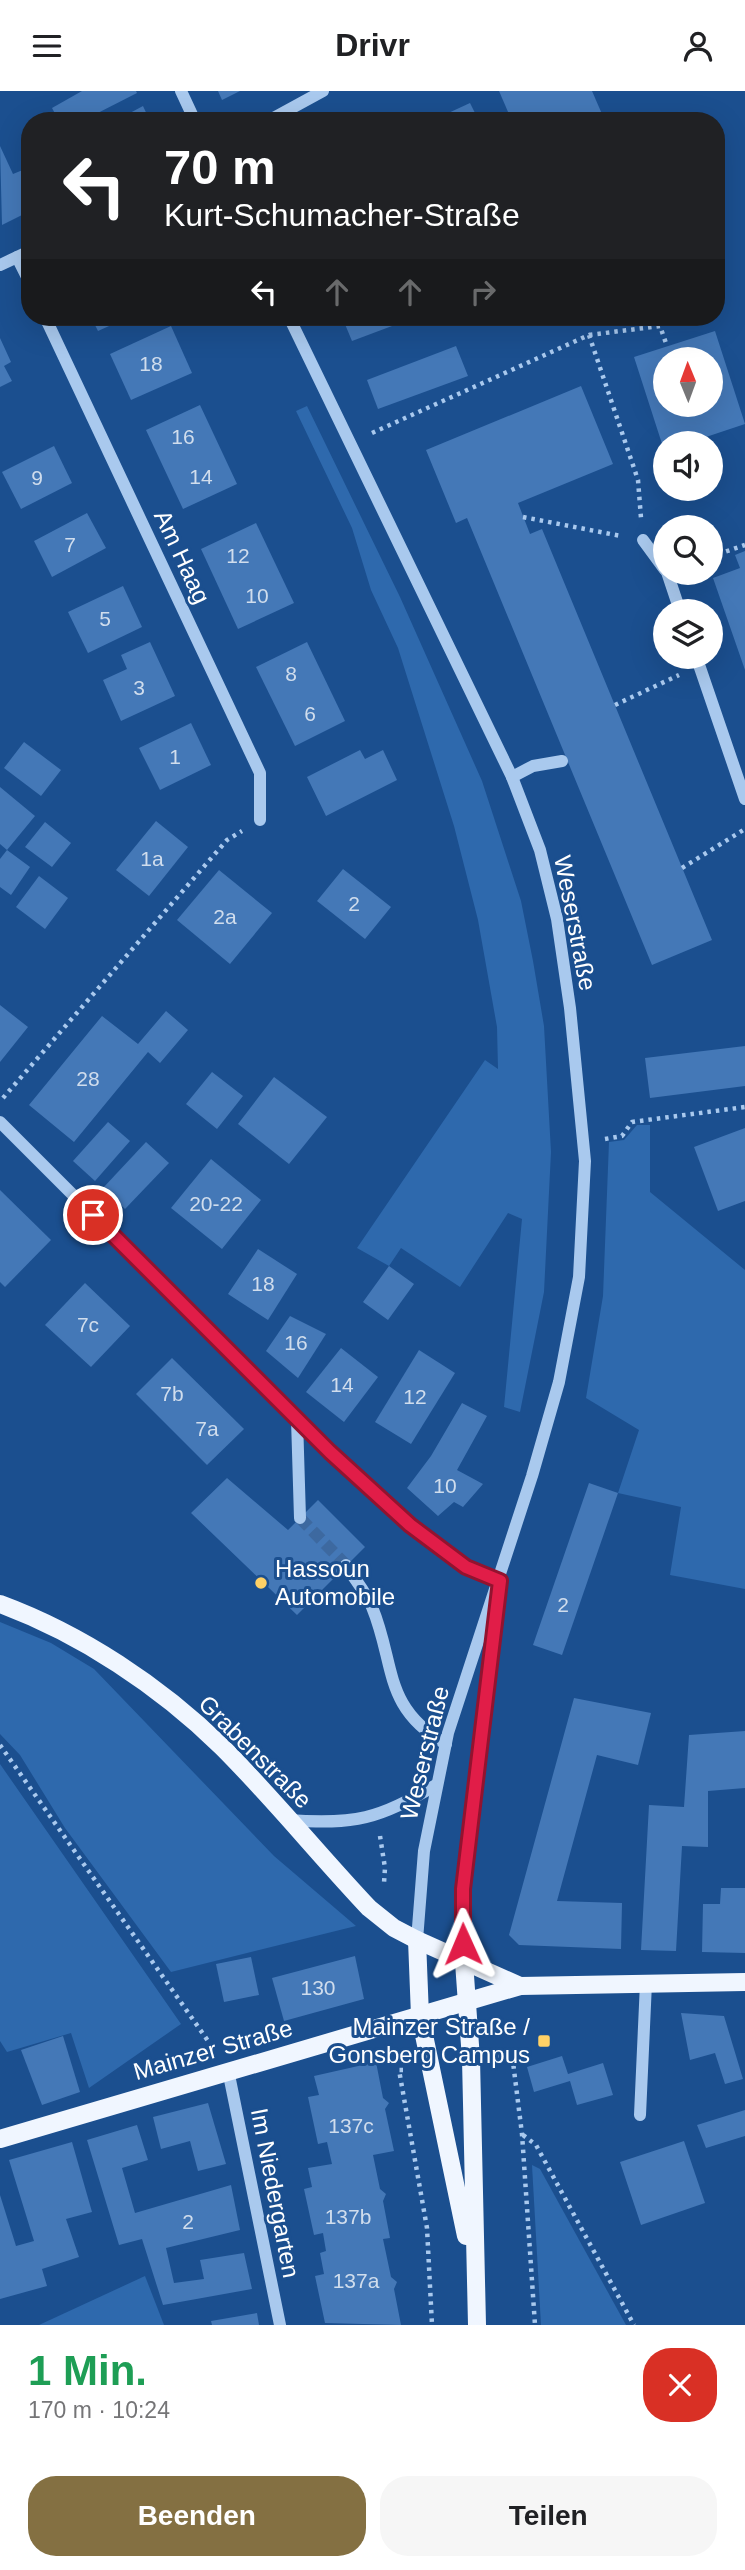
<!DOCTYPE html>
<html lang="de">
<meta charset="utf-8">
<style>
body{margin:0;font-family:Arial,sans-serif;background:#f6f6f6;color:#202124;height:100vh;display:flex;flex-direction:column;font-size:26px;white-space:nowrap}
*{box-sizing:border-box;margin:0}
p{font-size:23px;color:#757577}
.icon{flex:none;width:38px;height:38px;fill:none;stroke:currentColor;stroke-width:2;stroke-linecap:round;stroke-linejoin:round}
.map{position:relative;height:2234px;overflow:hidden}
.side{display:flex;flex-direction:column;background:#fff;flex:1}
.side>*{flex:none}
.banner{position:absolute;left:21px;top:21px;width:704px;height:214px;border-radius:28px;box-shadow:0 7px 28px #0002;background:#202124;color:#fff;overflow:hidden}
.needle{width:46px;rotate:359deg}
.controls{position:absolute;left:653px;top:256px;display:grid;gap:14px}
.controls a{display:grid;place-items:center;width:70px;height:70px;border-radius:50%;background:#fff;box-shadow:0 7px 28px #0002;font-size:35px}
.pin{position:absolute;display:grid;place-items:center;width:60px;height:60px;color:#fff;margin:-30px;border:4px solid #fff;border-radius:50%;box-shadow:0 2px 7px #0007}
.me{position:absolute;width:77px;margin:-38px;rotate:359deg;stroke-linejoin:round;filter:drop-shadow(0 0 5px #0008)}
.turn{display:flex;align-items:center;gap:24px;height:147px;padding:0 28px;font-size:32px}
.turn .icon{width:91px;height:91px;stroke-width:2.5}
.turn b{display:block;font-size:49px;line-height:60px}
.lanes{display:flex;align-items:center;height:66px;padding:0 28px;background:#0003;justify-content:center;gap:35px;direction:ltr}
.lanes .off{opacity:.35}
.round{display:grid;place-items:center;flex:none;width:74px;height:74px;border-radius:28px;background:#f6f6f6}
.head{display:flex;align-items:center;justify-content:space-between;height:119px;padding:0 28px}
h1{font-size:42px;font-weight:800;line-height:52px;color:#1e9e55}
.action{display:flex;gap:14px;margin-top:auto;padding:14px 28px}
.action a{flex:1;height:80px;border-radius:28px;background:#847042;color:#fff;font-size:28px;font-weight:800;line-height:80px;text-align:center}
.action a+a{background:#f6f6f6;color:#202124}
header{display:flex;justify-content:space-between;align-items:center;height:91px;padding:0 28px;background:#fff;font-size:32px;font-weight:800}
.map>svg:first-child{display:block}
</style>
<header><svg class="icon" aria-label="menu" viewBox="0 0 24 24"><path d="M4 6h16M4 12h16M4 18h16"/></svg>Drivr<svg class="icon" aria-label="person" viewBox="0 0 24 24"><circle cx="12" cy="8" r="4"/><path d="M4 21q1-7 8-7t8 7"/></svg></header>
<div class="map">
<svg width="745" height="2234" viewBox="0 0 745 2234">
<rect width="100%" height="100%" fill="#1b4f8f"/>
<g fill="#2e69ad">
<path d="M 307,315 L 400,506 L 482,690 L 521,810 L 533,870 L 544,935 L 551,1061 L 544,1201 L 520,1321 L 504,1316 L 522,1128 L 508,1122 L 460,1196 L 401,1157 L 389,1175 L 357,1157 L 485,969 L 498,978 L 497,936 L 478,829 L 454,735 L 398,557 L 371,499 L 352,437 L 296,320 Z"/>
<path d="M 637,1034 L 650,1034 L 650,1101 L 745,1179 L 745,1498 L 670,1484 L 681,1416 L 618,1402 L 639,1339 L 586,1307 L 603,1205 L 609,1051 L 624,1049 Z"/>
<path d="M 0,1531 L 51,1552 L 94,1578 L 274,1765 L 356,1835 L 171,1881 L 65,1737 L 20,1664 L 0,1643 Z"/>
<path d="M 0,1673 L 181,1933 L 89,1997 L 71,1942 L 7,1961 L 0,1950 Z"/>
<path d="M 532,2074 L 540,2078 L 626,2234 L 541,2234 Z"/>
<path d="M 145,2185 L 164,2234 L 39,2234 Z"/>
</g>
<g fill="#4478b7" fill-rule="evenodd">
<path d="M 82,0 L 136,0 L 137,2 L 82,30 L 59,30 L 52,17 Z"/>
<path d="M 218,0 L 240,0 L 222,9 Z"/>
<path d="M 499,0 L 592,0 L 605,30 L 512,30 Z"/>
<path d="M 470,12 L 479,30 L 431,30 Z"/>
<path d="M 143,15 L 150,30 L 115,30 Z"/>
<path d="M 0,55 L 13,83 L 30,76 L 30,120 L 2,134 Z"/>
<path d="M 91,226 L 129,226 L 98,240 Z"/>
<path d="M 342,226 L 416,226 L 352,250 Z"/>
<path d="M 171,235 L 192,282 L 131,309 L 110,263 Z"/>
<path d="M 715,240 L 745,333 L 688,352 L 665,352 L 664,359 L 634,266 ZM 665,268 L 710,268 L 710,313 L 665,313 Z"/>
<path d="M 0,247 L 11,271 L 4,275 L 12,290 L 0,296 Z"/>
<path d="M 456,255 L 468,285 L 378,318 L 367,289 Z"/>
<path d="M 581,295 L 613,373 L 518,412 L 530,443 L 542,438 L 712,849 L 652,874 L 467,427 L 456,432 L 426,359 Z"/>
<path d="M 200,314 L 237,393 L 183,418 L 146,339 Z"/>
<path d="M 54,355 L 72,392 L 21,418 L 2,381 Z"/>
<path d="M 87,422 L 106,457 L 52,486 L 34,450 Z"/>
<path d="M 256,432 L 294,512 L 238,538 L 201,458 Z"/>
<path d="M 745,460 L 745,579 L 713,487 L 740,477 L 735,464 Z"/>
<path d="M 123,495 L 142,536 L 88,562 L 68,521 Z"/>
<path d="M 150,551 L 175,605 L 121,630 L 103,589 L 127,578 L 121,564 Z"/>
<path d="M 307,551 L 345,630 L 295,655 L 256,576 Z"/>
<path d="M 191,632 L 211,674 L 160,699 L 139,657 Z"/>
<path d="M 24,651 L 61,679 L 41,705 L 4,677 Z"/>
<path d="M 360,659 L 365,668 L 383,659 L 397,689 L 326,725 L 307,686 Z"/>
<path d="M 0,696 L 35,725 L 7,759 L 0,753 Z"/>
<path d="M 156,730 L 188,756 L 149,805 L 116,779 Z"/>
<path d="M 45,731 L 71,752 L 52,776 L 25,756 Z"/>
<path d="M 7,759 L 30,776 L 11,804 L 0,796 L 0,768 Z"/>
<path d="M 343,778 L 391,816 L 365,848 L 317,810 Z"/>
<path d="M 219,779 L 272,822 L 230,873 L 177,829 Z"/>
<path d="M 39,785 L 68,807 L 45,838 L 16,816 Z"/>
<path d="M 0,914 L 28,936 L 0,971 Z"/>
<path d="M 166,920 L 188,939 L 160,972 L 148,961 L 74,1051 L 29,1014 L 102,925 L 138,953 Z"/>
<path d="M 745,955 L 745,995 L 650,1007 L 645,967 Z"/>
<path d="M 212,981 L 243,1005 L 217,1038 L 186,1013 Z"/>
<path d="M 274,986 L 327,1026 L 289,1073 L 238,1033 Z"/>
<path d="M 108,1031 L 130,1050 L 95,1090 L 73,1070 Z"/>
<path d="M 745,1037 L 745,1110 L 718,1120 L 694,1056 Z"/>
<path d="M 146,1051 L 169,1072 L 125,1118 L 103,1097 Z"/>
<path d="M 211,1068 L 261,1109 L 222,1158 L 171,1117 Z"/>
<path d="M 0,1099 L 51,1149 L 5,1196 L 0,1191 Z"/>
<path d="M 258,1158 L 297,1183 L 268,1229 L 228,1203 Z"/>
<path d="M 389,1175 L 414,1193 L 388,1229 L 363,1211 Z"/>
<path d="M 85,1192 L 130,1235 L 91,1276 L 45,1234 Z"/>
<path d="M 290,1225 L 326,1243 L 298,1287 L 266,1260 Z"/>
<path d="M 341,1257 L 378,1286 L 344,1331 L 306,1301 Z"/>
<path d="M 419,1259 L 455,1282 L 411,1353 L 375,1331 Z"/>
<path d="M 172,1267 L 244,1338 L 207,1374 L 136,1303 Z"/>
<path d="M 462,1312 L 487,1325 L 457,1379 L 483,1393 L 463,1416 L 454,1411 L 438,1425 L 407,1397 L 431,1365 Z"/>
<path d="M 227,1387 L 288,1439 L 318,1409 L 365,1456 L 297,1524 L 191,1422 Z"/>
<path d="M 589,1392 L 618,1402 L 562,1564 L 533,1554 Z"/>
<path d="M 574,1607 L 651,1622 L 638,1674 L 597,1664 L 557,1810 L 622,1812 L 621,1858 L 519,1854 L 509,1844 Z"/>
<path d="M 745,1640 L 745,1697 L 708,1700 L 708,1756 L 682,1755 L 676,1860 L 641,1859 L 649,1714 L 684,1716 L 689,1644 Z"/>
<path d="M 721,1797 L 745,1797 L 745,1862 L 702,1861 L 703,1813 L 720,1813 Z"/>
<path d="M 355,1865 L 364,1908 L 284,1930 L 272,1887 Z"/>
<path d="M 251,1866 L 259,1904 L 224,1911 L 216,1873 Z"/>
<path d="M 681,1922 L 724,1925 L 743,1988 L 725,1993 L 715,1962 L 690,1969 Z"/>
<path d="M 63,1945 L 80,2001 L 42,2014 L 21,1959 Z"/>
<path d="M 562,1965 L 568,1983 L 603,1972 L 613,2004 L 577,2014 L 570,1990 L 534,2001 L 527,1976 Z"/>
<path d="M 376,1971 L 383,2007 L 389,2012 L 385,2018 L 394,2060 L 373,2064 L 380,2098 L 386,2103 L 383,2110 L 390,2147 L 383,2148 L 391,2186 L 397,2191 L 394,2198 L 401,2234 L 325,2232 L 315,2185 L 324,2183 L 320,2162 L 326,2160 L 323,2142 L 314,2144 L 304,2098 L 312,2096 L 308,2077 L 332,2073 L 327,2051 L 318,2053 L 308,2006 L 319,2004 L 314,1985 Z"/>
<path d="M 208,2012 L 226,2073 L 198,2080 L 190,2050 L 161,2058 L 153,2026 Z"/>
<path d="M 745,2019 L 745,2045 L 706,2057 L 697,2034 Z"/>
<path d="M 137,2034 L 148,2069 L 122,2077 L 135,2122 L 231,2094 L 240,2139 L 166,2157 L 174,2192 L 204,2188 L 200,2169 L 244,2162 L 252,2198 L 163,2214 L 142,2148 L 119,2154 L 87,2049 Z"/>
<path d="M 684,2050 L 705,2112 L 641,2134 L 620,2071 Z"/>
<path d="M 72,2051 L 92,2121 L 66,2128 L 79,2166 L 42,2178 L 47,2195 L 0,2208 L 0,2104 L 16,2155 L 34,2150 L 9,2069 Z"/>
<path d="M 257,2222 L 259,2234 L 212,2234 L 211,2230 Z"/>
</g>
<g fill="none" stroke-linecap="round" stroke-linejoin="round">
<path stroke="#3d69a0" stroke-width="12" stroke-dasharray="12 6" stroke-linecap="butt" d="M 300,1427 L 346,1474"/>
<g stroke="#a9c9ee" stroke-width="4.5" stroke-dasharray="3.5 5" stroke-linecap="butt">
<path d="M 589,244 L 660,235 L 667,255"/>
<path d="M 372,342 L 589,244 L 638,389 L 641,427"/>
<path d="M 523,426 L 621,445"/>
<path d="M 710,466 L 745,454"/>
<path d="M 615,614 L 679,584"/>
<path d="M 682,777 L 745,738"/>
<path d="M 3,1007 L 227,749 L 242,740"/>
<path d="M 605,1048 L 622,1045 L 632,1031 L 745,1016"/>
<path d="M 0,1654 L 213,1957"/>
<path d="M 380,1745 L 385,1777 L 384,1792"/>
<path d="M 498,1965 L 512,1963 L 522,2043 L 535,2234"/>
<path d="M 403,1979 L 399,1979 L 427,2137 L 432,2234"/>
<path d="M 523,2044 L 536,2054 L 634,2234"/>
</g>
<g stroke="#a9c9ee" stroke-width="12">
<path d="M 181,0 L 195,30"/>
<path d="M 268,30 L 323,0"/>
<path d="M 17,166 L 30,192"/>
<path d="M 0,174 L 30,160"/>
<path d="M 45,226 L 260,682 L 260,729"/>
<path d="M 289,226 L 512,686 L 540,759 L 557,828 L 570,917 L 585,1070 L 579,1186 L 559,1291 L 532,1385 L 448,1642 L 424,1760 L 417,1849"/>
<path d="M 643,449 L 665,479"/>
<path d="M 667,481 L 680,520"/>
<path d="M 696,565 L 745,708"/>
<path d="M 512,686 L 533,675 L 562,670"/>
<path d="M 0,1031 L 330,1361 L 438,1457 L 465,1476 L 500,1490"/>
<path d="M 297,1328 L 300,1427"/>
<path d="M 346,1474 C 354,1488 366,1501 372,1516 C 396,1574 382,1616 446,1653"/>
<path d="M 288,1729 C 356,1734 378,1728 436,1694"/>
<path d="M 464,1871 L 463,1798 L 497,1512"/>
<path d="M 228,1979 L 280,2234"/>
<path d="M 640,2024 L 646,1892"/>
</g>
<g stroke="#f0f6ff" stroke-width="18">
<path d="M 0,1513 C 81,1543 160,1595 222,1656 C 273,1707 319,1764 369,1817 L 394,1837 L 417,1849 L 520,1895"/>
<path d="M 417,1849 L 420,1925 L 466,2145"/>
<path d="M 464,1871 L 471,1968 L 477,2234"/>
<path d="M 0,2048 L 520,1895 L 745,1891"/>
</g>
</g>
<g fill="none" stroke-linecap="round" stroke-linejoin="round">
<defs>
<path id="route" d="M 93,1124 L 330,1361 L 410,1434 L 466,1476 L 500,1490 L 463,1798 L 463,1853"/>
</defs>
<use href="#route" stroke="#92132f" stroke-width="18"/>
<use href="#route" stroke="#e11d48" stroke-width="12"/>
</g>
<g fill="#ffd166" stroke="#1b4f8f" stroke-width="2.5">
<circle cx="261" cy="1492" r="7"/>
<rect x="537" y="1943" width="14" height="14" rx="3.5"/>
</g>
<g text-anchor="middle" stroke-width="6" stroke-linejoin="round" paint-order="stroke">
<g font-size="21" fill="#d0dded">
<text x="151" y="280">18</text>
<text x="183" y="353">16</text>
<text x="201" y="393">14</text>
<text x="37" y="394">9</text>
<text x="70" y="461">7</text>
<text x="238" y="472">12</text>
<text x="257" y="512">10</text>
<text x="105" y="535">5</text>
<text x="291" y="590">8</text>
<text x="139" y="604">3</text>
<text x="310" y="630">6</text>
<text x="175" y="673">1</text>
<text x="152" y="775">1a</text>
<text x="354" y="820">2</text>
<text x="225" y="833">2a</text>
<text x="88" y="995">28</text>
<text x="216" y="1120">20-22</text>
<text x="263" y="1200">18</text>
<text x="88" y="1241">7c</text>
<text x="296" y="1259">16</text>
<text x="342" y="1301">14</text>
<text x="172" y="1310">7b</text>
<text x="415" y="1313">12</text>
<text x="207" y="1345">7a</text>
<text x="445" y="1402">10</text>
<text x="563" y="1521">2</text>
<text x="318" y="1904">130</text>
<text x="351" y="2042">137c</text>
<text x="348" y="2133">137b</text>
<text x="188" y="2138">2</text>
<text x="356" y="2197">137a</text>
</g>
<g font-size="24" fill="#fff" stroke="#1b4f8f">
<text transform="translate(182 466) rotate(65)" y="8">Am Haag</text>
<text transform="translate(575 832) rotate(79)" y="8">Weserstraße</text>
<text transform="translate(255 1661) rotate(45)" y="8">Grabenstraße</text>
<text transform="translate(425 1662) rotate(-76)" y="8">Weserstraße</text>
<text transform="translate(213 1959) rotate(-16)" y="8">Mainzer Straße</text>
<text transform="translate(275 2102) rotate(79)" y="8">Im Niedergarten</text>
</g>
<g font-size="24" fill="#fff" stroke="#1b4f8f" text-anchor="start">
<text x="275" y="1486">Hassoun<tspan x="275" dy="28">Automobile</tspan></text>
<text x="530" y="1944" text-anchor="end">Mainzer Straße /<tspan x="530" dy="28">Gonsberg Campus</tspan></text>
</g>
</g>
</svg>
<div class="controls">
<a><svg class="needle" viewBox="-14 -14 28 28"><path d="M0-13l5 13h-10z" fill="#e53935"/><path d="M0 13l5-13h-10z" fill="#757577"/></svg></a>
<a><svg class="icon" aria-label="sound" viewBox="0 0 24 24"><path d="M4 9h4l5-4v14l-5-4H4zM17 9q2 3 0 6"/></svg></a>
<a><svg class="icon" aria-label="search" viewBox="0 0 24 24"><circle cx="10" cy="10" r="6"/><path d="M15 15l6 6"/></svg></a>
<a><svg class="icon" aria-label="layers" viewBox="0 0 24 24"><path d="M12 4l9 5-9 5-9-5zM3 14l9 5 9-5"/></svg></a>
</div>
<div class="pin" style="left:93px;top:1124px;background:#d93025"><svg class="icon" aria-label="arrive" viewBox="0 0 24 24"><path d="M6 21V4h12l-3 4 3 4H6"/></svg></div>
<svg class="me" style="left:463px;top:1853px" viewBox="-20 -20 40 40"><path d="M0-17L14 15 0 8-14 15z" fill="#e11d48" stroke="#fff" stroke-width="4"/></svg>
<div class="banner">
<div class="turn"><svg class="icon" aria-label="left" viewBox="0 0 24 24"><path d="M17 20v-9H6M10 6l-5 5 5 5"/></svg><div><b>70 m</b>Kurt-Schumacher-Straße</div></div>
<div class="lanes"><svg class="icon" aria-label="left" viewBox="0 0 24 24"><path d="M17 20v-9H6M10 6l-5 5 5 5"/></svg><svg class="icon off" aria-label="ahead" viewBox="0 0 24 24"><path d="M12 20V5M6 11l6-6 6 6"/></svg><svg class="icon off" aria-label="ahead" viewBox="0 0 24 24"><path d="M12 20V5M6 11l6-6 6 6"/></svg><svg class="icon off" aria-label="right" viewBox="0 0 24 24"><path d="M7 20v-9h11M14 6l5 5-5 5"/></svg></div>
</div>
</div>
<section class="side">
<div class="head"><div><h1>1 Min.</h1><p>170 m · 10:24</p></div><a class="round" style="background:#d93025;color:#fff"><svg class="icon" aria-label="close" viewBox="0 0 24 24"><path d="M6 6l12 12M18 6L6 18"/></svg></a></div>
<div class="action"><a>Beenden</a><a>Teilen</a></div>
</section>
